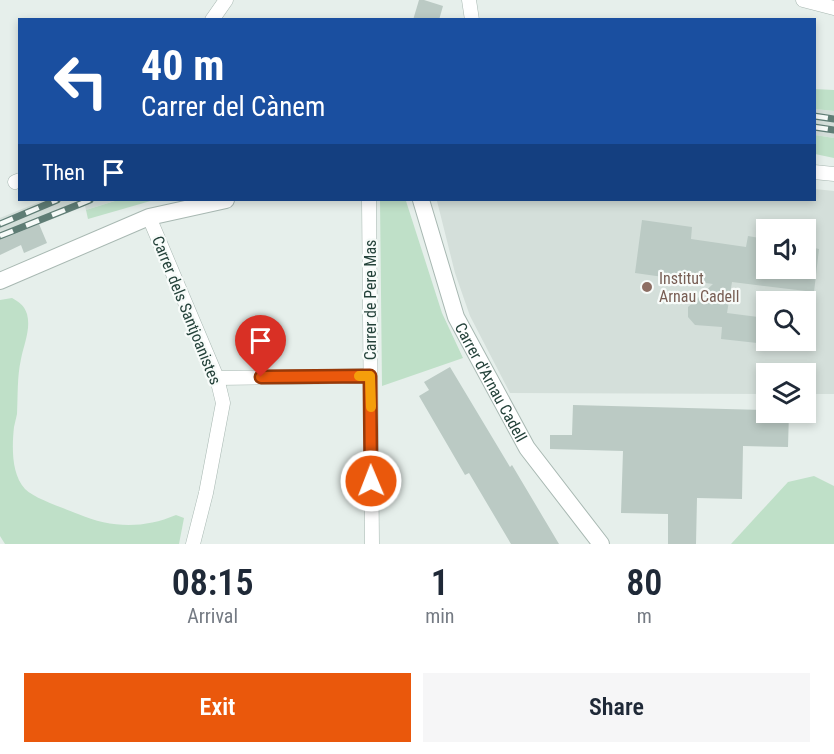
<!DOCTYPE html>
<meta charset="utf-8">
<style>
body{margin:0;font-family:"Roboto Condensed",sans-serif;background:#f6f6f7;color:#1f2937;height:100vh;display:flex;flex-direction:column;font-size:22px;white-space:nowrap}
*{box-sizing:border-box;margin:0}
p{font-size:20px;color:#747a83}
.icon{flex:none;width:33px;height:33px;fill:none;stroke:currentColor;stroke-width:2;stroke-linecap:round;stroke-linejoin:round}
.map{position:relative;height:544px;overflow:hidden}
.drawer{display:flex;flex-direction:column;background:#fff;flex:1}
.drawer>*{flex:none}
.banner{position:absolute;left:18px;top:18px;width:798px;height:183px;border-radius:0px;box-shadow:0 3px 9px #0003;background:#1a4fa0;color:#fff;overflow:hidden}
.tools{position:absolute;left:756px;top:219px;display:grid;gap:12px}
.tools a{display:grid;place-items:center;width:60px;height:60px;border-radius:0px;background:#fff;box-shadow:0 3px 9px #0003;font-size:30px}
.pin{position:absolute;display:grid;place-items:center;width:51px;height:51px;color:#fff;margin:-62px -26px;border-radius:50% 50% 50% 0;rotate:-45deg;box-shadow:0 0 6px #0007}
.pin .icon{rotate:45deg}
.me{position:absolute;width:66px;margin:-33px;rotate:359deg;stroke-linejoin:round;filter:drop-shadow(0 0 4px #0008)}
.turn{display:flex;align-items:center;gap:21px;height:126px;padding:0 24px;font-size:27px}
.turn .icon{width:78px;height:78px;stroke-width:2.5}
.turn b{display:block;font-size:42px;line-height:51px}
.then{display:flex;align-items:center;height:57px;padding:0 24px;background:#0003;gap:12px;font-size:22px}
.eta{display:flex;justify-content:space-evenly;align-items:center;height:102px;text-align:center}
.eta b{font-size:36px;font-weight:600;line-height:42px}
.button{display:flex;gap:12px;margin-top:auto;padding:12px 24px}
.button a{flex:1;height:69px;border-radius:0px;background:#ea580c;color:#fff;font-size:24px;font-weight:600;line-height:69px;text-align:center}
.button a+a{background:#f6f6f7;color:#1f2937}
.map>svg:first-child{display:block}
</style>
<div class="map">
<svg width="834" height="544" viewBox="0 0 834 544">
<rect width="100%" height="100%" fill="#e6efeb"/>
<g fill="#d4dfda" fill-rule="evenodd">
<path d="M 815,109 L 834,111 L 834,138 L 815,135 Z"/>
<path d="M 815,189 L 834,191 L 834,394 L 806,394 L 806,374 L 766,374 L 766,394 L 510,393 L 470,316 L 455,273 L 437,201 L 437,200 L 814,200 ZM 766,230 L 806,230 L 806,268 L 766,268 ZM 766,302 L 806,302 L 806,340 L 766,340 Z"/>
<path d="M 44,200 L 118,200 L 86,210 L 85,206 L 0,240 L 0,218 Z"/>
</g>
<g fill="#bfe0c8">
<path d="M 814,89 L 834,90 L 834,111 L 815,109 Z"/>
<path d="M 815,135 L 834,138 L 834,158 L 815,154 Z"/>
<path d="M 118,200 L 154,200 L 88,219 L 86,210 Z"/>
<path d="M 380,200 L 405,200 L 406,201 L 442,313 L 463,358 L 382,386 Z"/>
<path d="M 12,298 C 19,302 24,305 27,314 C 31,329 24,344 21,359 C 17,377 18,395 17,414 C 16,418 15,423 14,427 C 12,446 11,474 25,489 C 35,499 64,508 78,514 C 111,528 143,529 176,515 L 184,518 L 179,544 L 5,544 L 0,536 L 0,300 Z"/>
<path d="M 814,476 L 834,486 L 834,544 L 731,544 L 788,482 Z"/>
</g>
<g fill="#bbcac4">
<path d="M 419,0 L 424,0 L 443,6 L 439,20 L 413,20 Z"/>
<path d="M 642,220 L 692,227 L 691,239 L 746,247 L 748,236 L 766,239 L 766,268 L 806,268 L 806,246 L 819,249 L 814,292 L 732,282 L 727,313 L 766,318 L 766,344 L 721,339 L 722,327 L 695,325 L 688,317 L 688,307 L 713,284 L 635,273 Z"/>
<path d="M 39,224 L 47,243 L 24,253 L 21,245 L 0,255 L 0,240 Z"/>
<path d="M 450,367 L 510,467 L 512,465 L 559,544 L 511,544 L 469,473 L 465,475 L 419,396 L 429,390 L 424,382 Z"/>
<path d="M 573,405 L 766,410 L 766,412 L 789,412 L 788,447 L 743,446 L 742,499 L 697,498 L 696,544 L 668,544 L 668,514 L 621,513 L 623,451 L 550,449 L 550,435 L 572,435 Z"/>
</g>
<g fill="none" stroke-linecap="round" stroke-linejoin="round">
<defs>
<g id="minor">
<path d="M 469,0 L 472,20"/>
<path d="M 803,0 L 834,8"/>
<path d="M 212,20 L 226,0"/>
<path d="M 814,172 L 834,174"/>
<path d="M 15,182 L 20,180"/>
<path d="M 369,200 L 372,544"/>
<path d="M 149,217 L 217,378 L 223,403 L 206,493 L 193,544"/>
<path d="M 217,378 L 370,376"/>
</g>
<g id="tertiary">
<path id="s1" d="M 421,200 L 456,317 L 527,448 L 601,544"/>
<path d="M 0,281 L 149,217 L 226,200"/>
</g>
</defs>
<use href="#minor" stroke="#a8b8b2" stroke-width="15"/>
<use href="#tertiary" stroke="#a8b8b2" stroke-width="18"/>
<use href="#minor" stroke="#fff" stroke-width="14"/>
<use href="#tertiary" stroke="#fff" stroke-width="16"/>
<defs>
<g id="rail">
<path d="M 814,116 L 834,119"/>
<path d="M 814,127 L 834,130"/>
<path d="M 0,224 L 57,200"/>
<path d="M 0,236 L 90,200"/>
</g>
</defs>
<use href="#rail" stroke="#5f7d75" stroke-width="7"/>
<use href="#rail" stroke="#f7fbf9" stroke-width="4.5" stroke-dasharray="14" stroke-linecap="butt"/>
</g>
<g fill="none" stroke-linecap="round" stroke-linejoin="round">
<defs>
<path id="route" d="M 261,377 L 370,376 L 371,481"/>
</defs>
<use href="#route" stroke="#983908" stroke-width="15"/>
<use href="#route" stroke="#ea580c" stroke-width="10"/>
<path stroke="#f59e0b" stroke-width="10" d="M 359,376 L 370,376 L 371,407"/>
</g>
<circle fill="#8d6e63" stroke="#f7fbf9" stroke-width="2" cx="647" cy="287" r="6"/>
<g text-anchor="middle" stroke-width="4.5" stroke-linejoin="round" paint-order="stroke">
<g font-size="16" fill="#785e54" stroke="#f7fbf9" text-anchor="start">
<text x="659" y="284">Institut<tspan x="659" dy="18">Arnau Cadell</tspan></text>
</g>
<g font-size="16" fill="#24423a" stroke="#f7fbf9">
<text transform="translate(370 300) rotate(-90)" y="6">Carrer de Pere Mas</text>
<text transform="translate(187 310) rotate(68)" y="6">Carrer dels Santjoanistes</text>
<text dy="6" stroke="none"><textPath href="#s1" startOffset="196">Carrer d'Arnau Cadell</textPath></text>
</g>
</g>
</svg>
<div class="tools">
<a><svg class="icon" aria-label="sound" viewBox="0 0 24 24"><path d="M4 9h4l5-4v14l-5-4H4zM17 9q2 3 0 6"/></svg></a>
<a><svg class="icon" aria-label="search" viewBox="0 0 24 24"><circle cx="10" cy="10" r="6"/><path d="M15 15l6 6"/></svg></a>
<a><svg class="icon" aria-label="layers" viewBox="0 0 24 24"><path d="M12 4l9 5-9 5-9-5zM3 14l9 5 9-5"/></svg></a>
</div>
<div class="pin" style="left:261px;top:377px;background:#d93025"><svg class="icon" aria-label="arrive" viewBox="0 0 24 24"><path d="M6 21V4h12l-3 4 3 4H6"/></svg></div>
<svg class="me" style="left:371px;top:481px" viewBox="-20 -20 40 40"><circle r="17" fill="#ea580c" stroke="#fff" stroke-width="3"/><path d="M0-11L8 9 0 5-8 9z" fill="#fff"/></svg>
<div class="banner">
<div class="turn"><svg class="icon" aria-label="left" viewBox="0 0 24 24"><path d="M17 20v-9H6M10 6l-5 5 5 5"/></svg><div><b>40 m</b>Carrer del Cànem</div></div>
<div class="then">Then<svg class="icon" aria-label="arrive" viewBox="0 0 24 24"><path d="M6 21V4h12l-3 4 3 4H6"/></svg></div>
</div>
</div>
<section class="drawer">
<div class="eta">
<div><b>08:15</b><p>Arrival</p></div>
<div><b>1</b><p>min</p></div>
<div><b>80</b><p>m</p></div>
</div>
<div class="button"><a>Exit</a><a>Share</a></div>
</section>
